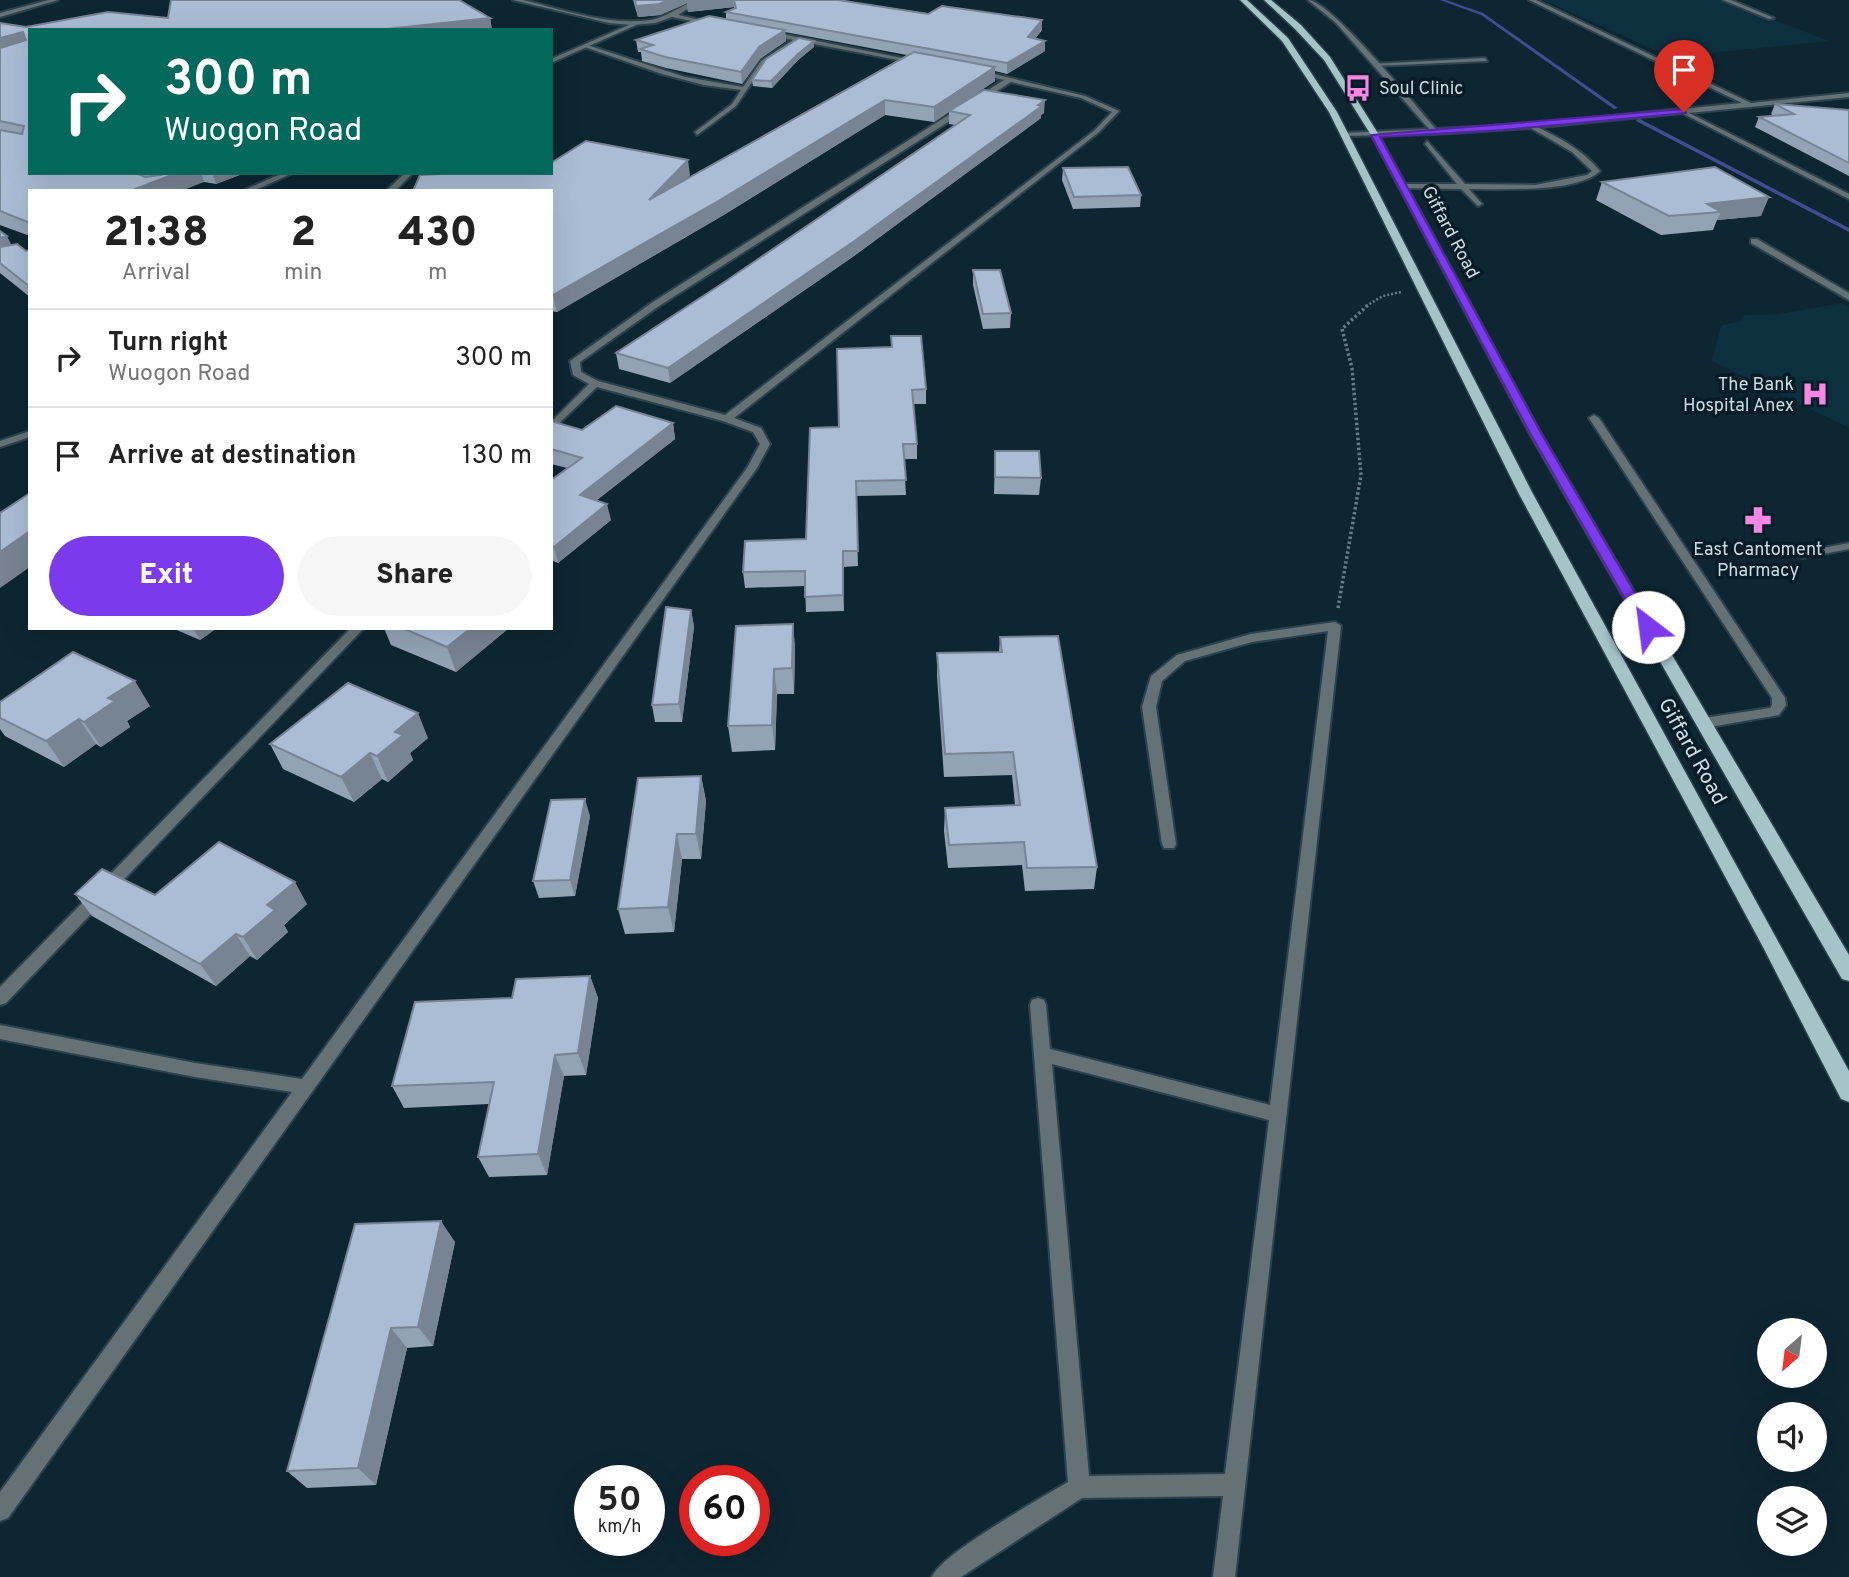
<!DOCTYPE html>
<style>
body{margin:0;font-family:Overpass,sans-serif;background:#f6f6f6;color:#222;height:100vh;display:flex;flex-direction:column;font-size:26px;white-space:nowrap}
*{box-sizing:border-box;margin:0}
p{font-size:23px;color:#767676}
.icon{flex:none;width:38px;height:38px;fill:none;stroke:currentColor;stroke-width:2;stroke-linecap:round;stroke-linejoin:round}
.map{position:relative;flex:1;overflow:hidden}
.side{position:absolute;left:28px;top:189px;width:525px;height:441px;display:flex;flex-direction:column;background:#fff;border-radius:0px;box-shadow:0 7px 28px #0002}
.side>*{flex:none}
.hud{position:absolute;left:28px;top:28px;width:525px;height:147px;border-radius:0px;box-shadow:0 7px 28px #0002;background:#00695c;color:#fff;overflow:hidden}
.needle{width:46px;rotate:208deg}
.fabs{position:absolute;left:1757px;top:1318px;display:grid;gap:14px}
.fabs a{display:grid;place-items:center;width:70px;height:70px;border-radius:50%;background:#fff;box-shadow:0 7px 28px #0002;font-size:35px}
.speed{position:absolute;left:574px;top:1465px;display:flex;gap:14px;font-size:35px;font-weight:700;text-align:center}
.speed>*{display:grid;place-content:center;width:91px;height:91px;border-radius:50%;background:#fff;box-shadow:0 7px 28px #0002;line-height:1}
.speed small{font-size:18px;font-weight:400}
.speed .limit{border:10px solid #d22;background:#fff;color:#111}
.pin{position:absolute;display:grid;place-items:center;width:60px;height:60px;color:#fff;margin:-72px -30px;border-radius:50% 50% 50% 0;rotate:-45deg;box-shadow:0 0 7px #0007}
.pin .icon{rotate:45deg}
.me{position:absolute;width:77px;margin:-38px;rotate:330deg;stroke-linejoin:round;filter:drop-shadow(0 0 5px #0008)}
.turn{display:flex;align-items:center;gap:24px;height:147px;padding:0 21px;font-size:32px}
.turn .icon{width:91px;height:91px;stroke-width:2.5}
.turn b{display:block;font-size:49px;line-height:60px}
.eta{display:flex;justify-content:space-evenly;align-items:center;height:119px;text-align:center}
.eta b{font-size:42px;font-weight:800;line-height:49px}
.primary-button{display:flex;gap:14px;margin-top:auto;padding:14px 21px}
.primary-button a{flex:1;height:80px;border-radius:42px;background:#7c3aed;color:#fff;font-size:28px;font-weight:800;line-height:80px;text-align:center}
.primary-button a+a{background:#f6f6f6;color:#222}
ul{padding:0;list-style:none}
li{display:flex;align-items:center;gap:21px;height:98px;padding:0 21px;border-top:2px solid #e0e0e0}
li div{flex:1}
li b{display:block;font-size:26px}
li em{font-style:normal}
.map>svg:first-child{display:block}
</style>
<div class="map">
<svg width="1849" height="1577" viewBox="0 0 1849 1577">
<rect width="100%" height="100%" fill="#0d2632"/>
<g fill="#0d303f">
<path d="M 1543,0 L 1722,0 L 1829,41 L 1670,57 Z"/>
<path d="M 1842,303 L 1849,307 L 1849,428 L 1712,361 L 1721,326 L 1741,321 L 1745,315 L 1779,314 Z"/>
</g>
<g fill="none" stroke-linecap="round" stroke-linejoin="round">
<g fill="#414c93" fill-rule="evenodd">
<path d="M 1440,0 L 1446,0 L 1483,13 L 1618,108 L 1614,109 L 1481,15 Z"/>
<path d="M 1638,118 L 1849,228 L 1849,232 L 1636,121 Z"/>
</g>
<defs>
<g id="lane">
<path d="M 631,24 L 636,25 L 551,63 L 551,59 Z"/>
<path d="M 1485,58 L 1487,61 L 1375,66 L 1372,64 Z"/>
<path d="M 1529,125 L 1533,125 C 1558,137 1582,149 1600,171 C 1578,193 1500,189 1469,189 L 1482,204 L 1478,206 L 1461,189 L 1403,188 L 1399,186 L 1403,184 L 1457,184 L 1425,144 L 1427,141 L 1465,184 L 1535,185 L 1587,175 L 1592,171 L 1572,152 L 1529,127 Z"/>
<path d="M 283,173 L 293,173 L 253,191 L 242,191 Z"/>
<path d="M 405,173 L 413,173 L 395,191 L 386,191 Z"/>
<path d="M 1594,415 L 1599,418 L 1785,698 L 1786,705 L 1779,715 L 1704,728 L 1699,726 L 1697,723 L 1704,718 L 1770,708 L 1772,705 L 1772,698 L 1589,418 Z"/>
<path d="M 30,431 L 30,437 L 0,447 L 0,441 Z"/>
</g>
<g id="street">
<path d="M 49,0 L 58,0 L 0,17 L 0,13 Z"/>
<path d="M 513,0 L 523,0 C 565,10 607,26 651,20 C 669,17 688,0 701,0 L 678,15 L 719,24 L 716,26 L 672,17 L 655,23 L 633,25 L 609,23 Z"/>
<path d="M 1308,0 C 1330,0 1417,107 1436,129 L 1531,124 L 1742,103 L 1529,0 L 1536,0 L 1751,103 L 1849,93 L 1849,97 L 1689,113 L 1849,194 L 1849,199 L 1682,113 L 1531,128 L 1435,134 L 1342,136 L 1344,133 L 1429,129 L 1336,23 Z"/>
<path d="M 1723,0 L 1731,0 L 1774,18 L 1769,19 Z"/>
<path d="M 767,31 L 922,62 L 919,64 L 799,41 L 765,63 L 736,106 L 697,135 L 695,132 L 732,104 L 741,90 L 704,85 L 662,74 L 582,46 L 587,45 L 685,77 L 743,87 L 761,61 L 793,40 L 765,34 Z"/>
<path d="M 977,70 L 1085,96 L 1119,111 L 1099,132 L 734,418 L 761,428 L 770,444 L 757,468 L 8,1518 L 0,1521 L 0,1492 L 292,1092 L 195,1077 L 0,1039 L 0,1025 L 195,1063 L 302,1079 L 747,468 L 760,444 L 753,432 L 723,421 L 597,387 L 551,431 L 551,422 L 589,384 L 573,375 L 570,361 L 653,302 L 1004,80 L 975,73 ZM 1011,82 L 1081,98 L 1112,112 L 1095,130 L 725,415 L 598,381 L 581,372 L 580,362 L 659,306 Z"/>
<path d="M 1751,239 L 1757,239 L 1849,293 L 1849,300 L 1751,243 Z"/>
<path d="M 1849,543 L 1849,549 L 1802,558 L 1796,555 L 1802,552 Z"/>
<path d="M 1335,622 L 1341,626 L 1235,1577 L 1213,1577 L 1223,1496 L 1082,1498 L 961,1577 L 932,1577 C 941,1554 1041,1498 1068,1482 L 1030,1005 L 1032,1000 L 1038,998 L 1044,1000 L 1046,1005 L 1050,1049 L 1270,1105 L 1328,631 L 1252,642 L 1185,661 L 1162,681 L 1156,707 L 1176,844 L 1174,848 L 1164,848 L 1162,844 L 1142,707 L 1151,676 L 1177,655 L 1251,634 ZM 1052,1064 L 1269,1120 L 1225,1474 L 1089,1476 Z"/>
<path d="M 351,628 L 364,628 L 6,1003 L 0,1005 L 0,987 Z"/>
</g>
<g id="primary">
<path d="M 1240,0 L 1247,0 L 1288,38 L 1337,112 L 1533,494 L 1849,1071 L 1849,1102 L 1841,1099 L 1763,947 L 1519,494 L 1329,112 L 1282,41 Z"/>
<path d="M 1264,0 L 1271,0 L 1301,25 L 1330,57 L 1379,135 L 1541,433 L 1849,955 L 1849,981 L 1842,979 L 1529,433 L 1371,135 L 1324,60 L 1295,29 Z"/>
</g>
</defs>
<use href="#lane" stroke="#2c434f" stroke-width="4"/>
<use href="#street" stroke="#2c434f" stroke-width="4"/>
<use href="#primary" stroke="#2c434f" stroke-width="3"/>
<path stroke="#687c86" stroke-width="2.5" stroke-dasharray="2 2" stroke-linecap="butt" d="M 1366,306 L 1383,296 L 1401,292"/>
<path stroke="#687c86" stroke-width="3.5" stroke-dasharray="2.5 2.5" stroke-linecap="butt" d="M 1338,608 L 1361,475 L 1352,368 L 1342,329 L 1369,304"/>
<use href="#lane" fill="#647275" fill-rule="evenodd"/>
<use href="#street" fill="#647275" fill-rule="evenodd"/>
<use href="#primary" fill="#a5c3c9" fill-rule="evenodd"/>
</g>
<g fill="#92a3b6">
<path d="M 633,0 L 838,0 L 1042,30 L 1035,39 L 1045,41 L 1045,51 L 1007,74 L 995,71 L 995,81 L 934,122 L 885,115 L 722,216 L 557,312 L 551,311 L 551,191 L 690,175 L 686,179 L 907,55 L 785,32 L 786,41 L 760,59 L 742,84 L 666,68 L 642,61 L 641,52 L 638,52 L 636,40 L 726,19 L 726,12 L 734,9 L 734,5 L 734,7 L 688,12 L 687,3 L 660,15 L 638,17 Z"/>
<path d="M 168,18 L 490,18 L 492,30 L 30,30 L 30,173 L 245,173 L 216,184 L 204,182 L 30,191 L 30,236 L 0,225 L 0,23 L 26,27 Z"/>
<path d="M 814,47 L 798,60 L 772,88 L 753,86 L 752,80 Z"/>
<path d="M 1775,104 L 1849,110 L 1849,176 L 1755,127 L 1759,117 L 1774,116 L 1771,114 Z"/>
<path d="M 949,111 L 1044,113 L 1041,115 L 1041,118 L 854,256 L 670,383 L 619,369 L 616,353 L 720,285 L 955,125 L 949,124 Z"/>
<path d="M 1063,168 L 1141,195 L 1140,207 L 1073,209 L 1062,180 Z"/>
<path d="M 1602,182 L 1761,216 L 1717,220 L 1713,230 L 1661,235 L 1596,200 Z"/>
<path d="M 0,231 L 11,245 L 26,251 L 30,250 L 30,297 L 0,273 Z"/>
<path d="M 973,270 L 1011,313 L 1010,328 L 983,329 L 973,285 Z"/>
<path d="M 891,336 L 926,389 L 926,404 L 913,404 L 917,444 L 917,459 L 904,459 L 906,495 L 856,496 L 858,566 L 843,567 L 844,611 L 806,612 L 805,586 L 745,588 L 743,572 L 806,539 L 839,427 L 891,347 Z"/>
<path d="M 551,421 L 582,430 L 673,423 L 675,439 L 597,500 L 611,520 L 558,563 L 551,560 L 551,480 L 567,468 L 551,464 Z"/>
<path d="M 995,451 L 1041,478 L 1039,495 L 994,494 Z"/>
<path d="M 691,610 L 694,627 L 682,722 L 655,722 L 652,705 Z"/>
<path d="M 793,624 L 795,649 L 794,694 L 777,694 L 775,750 L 732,752 L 728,726 Z"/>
<path d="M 172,628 L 217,628 L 200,640 Z"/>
<path d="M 384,628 L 509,628 L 456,672 L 391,645 Z"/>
<path d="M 1000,637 L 1097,867 L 1094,889 L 1025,891 L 1022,865 L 948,868 L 944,831 L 945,808 L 1015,805 L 1012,775 L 944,777 L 937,676 L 937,653 L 999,652 Z"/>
<path d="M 0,702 L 150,706 L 127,721 L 130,727 L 101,747 L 96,744 L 64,767 L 5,736 L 0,729 Z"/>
<path d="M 428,738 L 410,753 L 413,760 L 388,782 L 382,779 L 354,802 L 283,769 L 270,744 Z"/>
<path d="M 701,776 L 706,801 L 701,859 L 682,859 L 674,932 L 625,934 L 618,909 Z"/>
<path d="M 590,816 L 575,896 L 539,898 L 533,881 Z"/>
<path d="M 75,894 L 155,895 L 307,904 L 284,925 L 288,932 L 257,960 L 250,956 L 216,986 L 92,916 Z"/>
<path d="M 590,976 L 598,998 L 586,1075 L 564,1076 L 547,1175 L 489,1177 L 478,1157 L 489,1104 L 404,1108 L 392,1086 L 512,998 Z"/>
<path d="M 455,1242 L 433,1346 L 407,1348 L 376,1485 L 307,1488 L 287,1471 Z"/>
</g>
<g fill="#778494">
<path d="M 669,0 L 733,0 L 734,7 L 688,12 L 687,3 L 660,15 L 638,17 L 636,6 Z"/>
<path d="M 490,18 L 492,30 L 377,30 Z"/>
<path d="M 1042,20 L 1042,30 L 1027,47 L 1028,37 Z"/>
<path d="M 785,30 L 786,41 L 760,59 L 742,84 L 741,72 L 759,47 Z"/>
<path d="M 23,32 L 29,46 L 0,54 L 0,38 Z"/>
<path d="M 814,41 L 814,47 L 798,60 L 772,88 L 771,81 L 798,54 Z"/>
<path d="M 1045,41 L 1045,51 L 1007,74 L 1007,63 Z"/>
<path d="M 995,67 L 995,81 L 934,122 L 934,107 Z"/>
<path d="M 885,100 L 885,115 L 722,216 L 557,312 L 553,295 Z"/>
<path d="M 1045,100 L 1044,113 L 1041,115 L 1041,118 L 854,256 L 670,383 L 668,368 Z"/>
<path d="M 688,160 L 690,175 L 652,216 L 649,200 Z"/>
<path d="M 177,173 L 201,173 L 204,182 L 181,191 L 130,191 Z"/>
<path d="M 212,173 L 245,173 L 216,184 Z"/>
<path d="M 1769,197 L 1761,216 L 1717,220 L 1721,212 L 1707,204 Z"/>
<path d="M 7,236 L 16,254 L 0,258 L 0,238 Z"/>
<path d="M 673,423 L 675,439 L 584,510 L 580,495 Z"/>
<path d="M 607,504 L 611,520 L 558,563 L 554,547 Z"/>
<path d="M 30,531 L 30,567 L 0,588 L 0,552 Z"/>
<path d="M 691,610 L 694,627 L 682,722 L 679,704 Z"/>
<path d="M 793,624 L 795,649 L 794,694 L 792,668 Z"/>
<path d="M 193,628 L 217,628 L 200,640 Z"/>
<path d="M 471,628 L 509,628 L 456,672 L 447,647 Z"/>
<path d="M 774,669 L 777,694 L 775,750 L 772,725 Z"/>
<path d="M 135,681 L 150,706 L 127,721 L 130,727 L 101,747 L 84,722 L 108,698 Z"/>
<path d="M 418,713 L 428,738 L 410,753 L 413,760 L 388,782 L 377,756 L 395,732 Z"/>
<path d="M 79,719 L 96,744 L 64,767 L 46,741 Z"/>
<path d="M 370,753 L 382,779 L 354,802 L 341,777 Z"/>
<path d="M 701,776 L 706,801 L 701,859 L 696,834 Z"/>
<path d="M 585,799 L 590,816 L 575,896 L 570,880 Z"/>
<path d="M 677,834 L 682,859 L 674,932 L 668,907 Z"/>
<path d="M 295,882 L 307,904 L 284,925 L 288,932 L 257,960 L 243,937 L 267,905 Z"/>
<path d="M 236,934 L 250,956 L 216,986 L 200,964 Z"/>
<path d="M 590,976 L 598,998 L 586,1075 L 578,1053 Z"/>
<path d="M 555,1055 L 564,1076 L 547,1175 L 538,1154 Z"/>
<path d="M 441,1221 L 455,1242 L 433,1346 L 418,1327 Z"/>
<path d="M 391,1328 L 407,1348 L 376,1485 L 358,1468 Z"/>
</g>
<g fill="#aabdd4" stroke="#778494" stroke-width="2">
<path d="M 171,0 L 459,0 L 490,18 L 377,30 L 30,30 L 30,173 L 136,173 L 145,177 L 161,175 L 160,173 L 177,173 L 130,191 L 30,191 L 30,223 L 0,211 L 0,130 L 22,134 L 24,126 L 0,121 L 0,48 L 26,40 L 23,32 L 0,38 L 0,23 L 26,27 L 108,12 L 168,18 Z"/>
<path d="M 635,0 L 669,0 L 659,4 L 636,6 Z"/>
<path d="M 734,0 L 838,0 L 928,14 L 942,6 L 1042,20 L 1028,37 L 1045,41 L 1007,63 L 726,12 L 736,8 Z"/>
<path d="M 709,16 L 785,30 L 759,47 L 741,72 L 665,57 L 640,49 L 653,45 L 636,40 Z"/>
<path d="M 799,38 L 814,41 L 798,54 L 771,81 L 752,80 L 766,59 Z"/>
<path d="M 914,52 L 995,67 L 934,107 L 885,100 L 720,200 L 553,295 L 551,294 L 551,191 L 413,191 L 420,175 L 464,173 L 551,173 L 551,163 L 586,141 L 688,160 L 649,200 Z"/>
<path d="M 984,90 L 1045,100 L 1038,105 L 1042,106 L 853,242 L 668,368 L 616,353 L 720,285 L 970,115 L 949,111 Z"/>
<path d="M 1775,104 L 1849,110 L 1849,163 L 1759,117 L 1794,114 Z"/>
<path d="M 1128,167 L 1141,195 L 1074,197 L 1063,168 Z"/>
<path d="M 1715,167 L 1769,197 L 1707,204 L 1721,212 L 1669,216 L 1602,182 Z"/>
<path d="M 0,231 L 7,236 L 0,238 Z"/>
<path d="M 17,244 L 26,251 L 30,250 L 30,287 L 0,263 L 0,247 Z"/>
<path d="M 973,270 L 1000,270 L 1011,313 L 983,314 Z"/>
<path d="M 891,336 L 921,336 L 926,389 L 912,390 L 917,444 L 903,444 L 906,480 L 856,481 L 858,551 L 843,551 L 843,595 L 805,597 L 805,571 L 743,572 L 745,541 L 806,539 L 810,428 L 839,427 L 837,349 L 892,347 Z"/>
<path d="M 616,406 L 673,423 L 580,495 L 607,504 L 554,547 L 551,546 L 551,480 L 582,458 L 551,449 L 551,421 L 582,430 Z"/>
<path d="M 995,451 L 1039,451 L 1041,478 L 995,477 Z"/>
<path d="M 30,493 L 30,531 L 0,552 L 0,513 Z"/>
<path d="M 666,607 L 691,610 L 679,704 L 652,705 Z"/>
<path d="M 793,624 L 792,668 L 774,669 L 772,725 L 728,726 L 736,626 Z"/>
<path d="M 402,628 L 471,628 L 447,647 Z"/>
<path d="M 1058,636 L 1097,867 L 1027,868 L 1024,842 L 949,845 L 945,808 L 1020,805 L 1013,752 L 945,754 L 937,653 L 1002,652 L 1000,637 Z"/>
<path d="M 73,652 L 135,681 L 108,698 L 115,701 L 84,722 L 79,719 L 46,741 L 0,718 L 0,702 Z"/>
<path d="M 348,683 L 418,713 L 395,732 L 403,735 L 377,756 L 370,753 L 341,777 L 270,744 Z"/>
<path d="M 701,776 L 696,834 L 677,834 L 668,907 L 618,909 L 638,778 Z"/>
<path d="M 585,799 L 570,880 L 533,881 L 551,800 Z"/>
<path d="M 219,842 L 295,882 L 267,905 L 275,910 L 243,937 L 236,934 L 200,964 L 75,894 L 102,869 L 155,895 Z"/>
<path d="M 590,976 L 578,1053 L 555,1055 L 538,1154 L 478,1157 L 494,1082 L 392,1086 L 415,1002 L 512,998 L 516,979 Z"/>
<path d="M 441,1221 L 418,1327 L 391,1328 L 358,1468 L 287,1471 L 355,1224 Z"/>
</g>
<path fill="#7c3aed" stroke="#51269a" stroke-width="2" d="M 1684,109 L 1686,113 L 1503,130 L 1380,137 L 1541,433 L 1655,627 L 1648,631 L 1641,627 L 1530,433 L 1371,135 Z"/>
<defs>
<symbol id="bus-bare" viewBox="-9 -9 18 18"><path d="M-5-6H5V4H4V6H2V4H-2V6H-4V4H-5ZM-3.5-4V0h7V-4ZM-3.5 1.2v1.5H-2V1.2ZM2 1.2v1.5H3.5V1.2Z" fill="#fc86e3" stroke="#041c28" stroke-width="2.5" paint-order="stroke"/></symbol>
<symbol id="hospital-bare" viewBox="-9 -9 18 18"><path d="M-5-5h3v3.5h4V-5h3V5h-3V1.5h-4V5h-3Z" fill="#fc86e3" stroke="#041c28" stroke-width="2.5" paint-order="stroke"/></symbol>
<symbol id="pharmacy-bare" viewBox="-9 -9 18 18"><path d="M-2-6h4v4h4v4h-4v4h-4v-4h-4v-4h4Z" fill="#fc86e3" stroke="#041c28" stroke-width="2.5" paint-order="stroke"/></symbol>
</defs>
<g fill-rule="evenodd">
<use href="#bus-bare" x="1339" y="69" width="38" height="38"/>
<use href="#hospital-bare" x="1796" y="375" width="38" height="38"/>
<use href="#pharmacy-bare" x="1739" y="501" width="38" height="38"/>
</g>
<g text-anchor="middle" stroke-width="7" stroke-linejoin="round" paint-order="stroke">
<g font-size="18" fill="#cedde5" stroke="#041c28" text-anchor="start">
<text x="1379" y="94">Soul Clinic</text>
<text x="1794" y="390" text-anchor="end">The Bank<tspan x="1794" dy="21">Hospital Anex</tspan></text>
<text x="1758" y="555" text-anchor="middle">East Cantoment<tspan x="1758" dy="21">Pharmacy</tspan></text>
</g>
<g font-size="18" fill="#cedde5" stroke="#041c28">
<text transform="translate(1451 232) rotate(62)" y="6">Giffard Road</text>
</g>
<g font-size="21" fill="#cedde5" stroke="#041c28">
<text transform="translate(1693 751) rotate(61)" y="7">Giffard Road</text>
</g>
</g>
</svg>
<div class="fabs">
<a><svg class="needle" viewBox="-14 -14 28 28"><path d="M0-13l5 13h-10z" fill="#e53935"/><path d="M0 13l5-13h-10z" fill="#767676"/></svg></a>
<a><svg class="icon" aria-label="sound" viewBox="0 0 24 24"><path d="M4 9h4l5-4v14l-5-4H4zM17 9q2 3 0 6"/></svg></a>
<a><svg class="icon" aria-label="layers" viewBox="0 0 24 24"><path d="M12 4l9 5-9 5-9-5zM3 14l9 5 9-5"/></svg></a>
</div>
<div class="speed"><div>50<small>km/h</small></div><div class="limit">60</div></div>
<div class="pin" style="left:1684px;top:112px;background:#d93025"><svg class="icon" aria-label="arrive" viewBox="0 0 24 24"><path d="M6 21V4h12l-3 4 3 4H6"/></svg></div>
<svg class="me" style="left:1648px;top:627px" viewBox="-20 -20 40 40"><circle r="19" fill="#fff"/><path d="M0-13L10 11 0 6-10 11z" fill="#7c3aed"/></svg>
<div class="hud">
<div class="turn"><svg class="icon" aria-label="right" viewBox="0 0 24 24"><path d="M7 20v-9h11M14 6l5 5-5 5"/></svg><div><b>300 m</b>Wuogon Road</div></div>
</div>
<section class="side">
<div class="eta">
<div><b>21:38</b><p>Arrival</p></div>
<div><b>2</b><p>min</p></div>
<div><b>430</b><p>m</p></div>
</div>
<ul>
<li><svg class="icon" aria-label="right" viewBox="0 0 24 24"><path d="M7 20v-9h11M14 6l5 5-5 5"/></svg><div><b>Turn right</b><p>Wuogon Road</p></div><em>300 m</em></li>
<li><svg class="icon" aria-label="arrive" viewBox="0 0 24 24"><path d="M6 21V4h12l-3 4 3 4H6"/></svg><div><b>Arrive at destination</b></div><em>130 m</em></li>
</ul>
<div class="primary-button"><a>Exit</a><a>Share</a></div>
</section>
</div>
